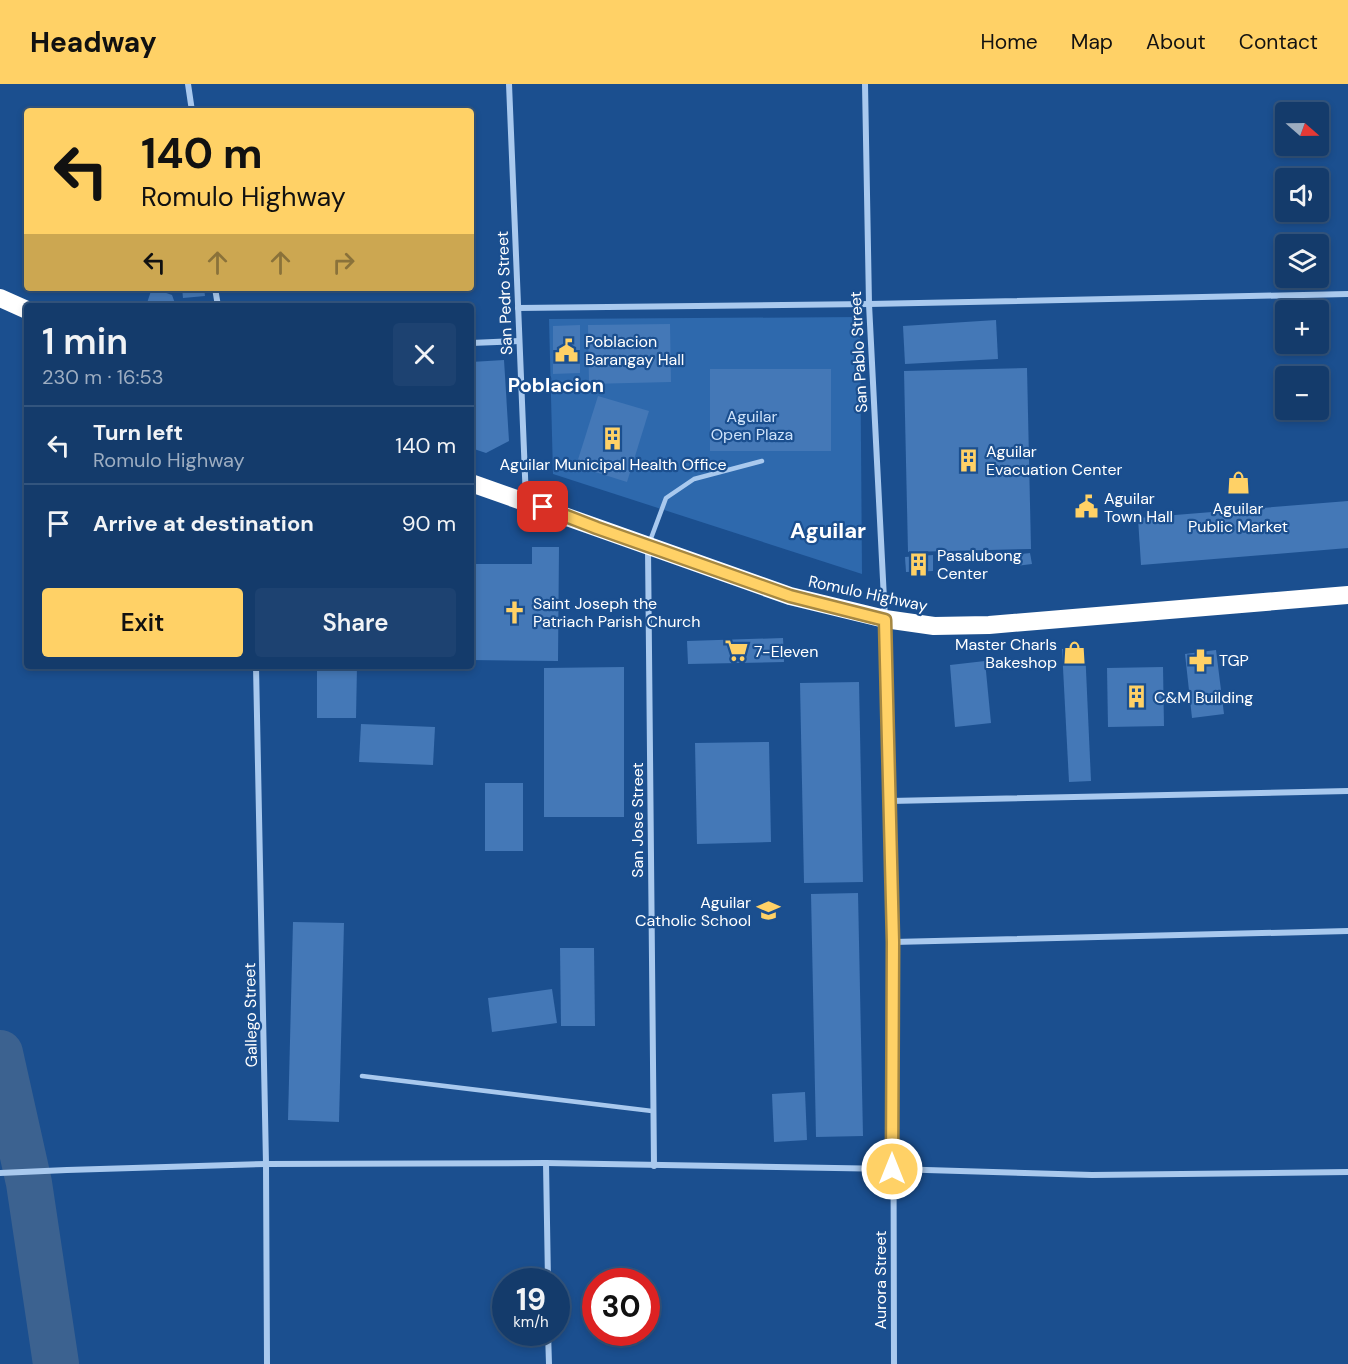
<!DOCTYPE html>
<meta charset="utf-8">
<style>
body{margin:0;font-family:"DM Sans",sans-serif;background:#1d4271;color:#f1f3f6;height:100vh;display:flex;flex-direction:column;font-size:22px;white-space:nowrap}
*{box-sizing:border-box;margin:0}
p{font-size:20px;color:#9dadc1}
.icon{flex:none;width:33px;height:33px;fill:none;stroke:currentColor;stroke-width:2;stroke-linecap:round;stroke-linejoin:round}
.map{position:relative;flex:1;overflow:hidden}
.side{position:absolute;left:24px;top:219px;width:450px;height:366px;display:flex;flex-direction:column;background:#143b6b;border-radius:6px;box-shadow:0 3px 9px #0003,0 0 0 2px #33557e}
.side>*{flex:none}
.hud{position:absolute;left:24px;top:24px;width:450px;height:183px;border-radius:6px;box-shadow:0 3px 9px #0003,0 0 0 2px #33557e;background:#ffd166;color:#111;overflow:hidden}
.needle{width:39px;rotate:110deg}
.controls{position:absolute;left:1275px;top:18px;display:grid;gap:12px}
.controls a{display:grid;place-items:center;width:54px;height:54px;border-radius:6px;background:#143b6b;box-shadow:0 3px 9px #0003,0 0 0 2px #33557e;font-size:30px}
.speed{position:absolute;left:492px;top:1184px;display:flex;gap:12px;font-size:30px;font-weight:700;text-align:center}
.speed>*{display:grid;place-content:center;width:78px;height:78px;border-radius:50%;background:#143b6b;box-shadow:0 3px 9px #0003,0 0 0 2px #33557e;line-height:1}
.speed small{font-size:15px;font-weight:400}
.speed .limit{border:9px solid #d22;background:#fff;color:#111}
.pin{position:absolute;display:grid;place-items:center;width:51px;height:51px;color:#fff;margin:-26px;border-radius:12px;box-shadow:0 3px 9px #0006}
.me{position:absolute;width:66px;margin:-33px;rotate:0deg;stroke-linejoin:round;filter:drop-shadow(0 0 4px #0008)}
.turn{display:flex;align-items:center;gap:21px;height:126px;padding:0 18px;font-size:27px}
.turn .icon{width:78px;height:78px;stroke-width:2.5}
.turn b{display:block;font-size:42px;line-height:51px}
.lanes{display:flex;align-items:center;height:57px;padding:0 18px;background:#0003;justify-content:center;gap:30px;direction:ltr}
.lanes .off{opacity:.35}
.round{display:grid;place-items:center;flex:none;width:63px;height:63px;border-radius:6px;background:#1d4271}
.summary{display:flex;align-items:center;justify-content:space-between;height:102px;padding:0 18px}
h1{font-size:36px;font-weight:600;line-height:45px}
.button{display:flex;gap:12px;margin-top:auto;padding:12px 18px}
.button a{flex:1;height:69px;border-radius:6px;background:#ffd166;color:#111;font-size:24px;font-weight:600;line-height:69px;text-align:center}
.button a+a{background:#1d4271;color:#f1f3f6}
ul{padding:0;list-style:none}
li{display:flex;align-items:center;gap:18px;height:78px;padding:0 18px;border-top:2px solid #33557e}
li div{flex:1}
li b{display:block;font-size:22px}
li em{font-style:normal}
header{display:flex;align-items:center;gap:36px;box-sizing:border-box;height:84px;padding:0 30px;background:#ffd166;color:#111}
header strong{font-size:28px}
nav{display:flex;gap:33px;margin-inline-start:auto;font-size:21px}
.map>svg:first-child{display:block}
</style>
<header>
<strong>Headway</strong>
<nav><a>Home</a><a>Map</a><a>About</a><a>Contact</a></nav>
</header>
<div class="map">
<svg width="1348" height="1280" viewBox="0 0 1348 1280">
<rect width="100%" height="100%" fill="#1b4f8f"/>
<path fill="#2e69ad" d="M 860,233 L 862,490 L 553,390 L 549,235 Z"/>
<g fill="none" stroke-linecap="round" stroke-linejoin="round">
<path stroke="#3c6290" stroke-width="46" d="M 0,969 L 29,1099 L 56,1280"/>
</g>
<g fill="#4478b7">
<path d="M 152,204 L 172,211 L 176,222 L 146,222 Z"/>
<path d="M 182,204 L 204,204 L 205,212 L 183,214 Z"/>
<path d="M 996,236 L 998,275 L 905,280 L 903,242 Z"/>
<path d="M 670,240 L 671,298 L 589,300 L 588,241 Z"/>
<path d="M 580,241 L 580,289 L 553,290 L 553,242 Z"/>
<path d="M 504,276 L 509,357 L 486,369 L 471,364 L 471,278 Z"/>
<path d="M 1027,284 L 1031,465 L 908,468 L 904,287 Z"/>
<rect x="710" y="285" width="121" height="82"/>
<path d="M 598,312 L 649,327 L 627,398 L 576,382 Z"/>
<path d="M 1348,417 L 1348,464 L 1141,481 L 1138,434 Z"/>
<path d="M 532,463 L 559,463 L 558,577 L 471,576 L 471,480 L 532,480 Z"/>
<path d="M 1030,469 L 1032,480 L 1016,482 L 1015,471 Z"/>
<path d="M 933,471 L 933,487 L 906,488 L 905,473 Z"/>
<path d="M 783,554 L 784,578 L 688,580 L 687,557 Z"/>
<path d="M 1085,564 L 1091,697 L 1069,698 L 1062,565 Z"/>
<path d="M 1216,566 L 1224,630 L 1192,634 L 1185,570 Z"/>
<path d="M 985,577 L 991,639 L 955,643 L 950,581 Z"/>
<path d="M 317,582 L 357,582 L 356,634 L 317,634 Z"/>
<path d="M 624,583 L 624,733 L 544,733 L 544,584 Z"/>
<path d="M 1163,583 L 1164,642 L 1108,643 L 1107,584 Z"/>
<path d="M 859,598 L 863,798 L 804,799 L 800,599 Z"/>
<path d="M 361,640 L 435,643 L 433,681 L 359,678 Z"/>
<path d="M 769,658 L 771,758 L 697,760 L 695,659 Z"/>
<rect x="485" y="699" width="38" height="68"/>
<path d="M 858,809 L 863,1052 L 816,1053 L 811,810 Z"/>
<path d="M 293,838 L 344,839 L 339,1038 L 288,1036 Z"/>
<path d="M 560,864 L 594,864 L 595,942 L 561,942 Z"/>
<path d="M 552,905 L 557,939 L 492,948 L 488,914 Z"/>
<path d="M 805,1008 L 807,1056 L 774,1058 L 772,1010 Z"/>
</g>
<g fill="none" stroke-linecap="round" stroke-linejoin="round">
<g stroke="#a9c9ee" stroke-width="4.5">
<path d="M 650,457 L 666,414 L 694,395 L 762,377"/>
<path d="M 362,992 L 652,1027"/>
</g>
<g stroke="#a9c9ee" stroke-width="6">
<path d="M 188,0 L 192,27"/>
<path d="M 509,0 L 526,416"/>
<path d="M 865,0 L 869,220 L 885,535 L 893,858 L 894,1280"/>
<path d="M 215,204 L 218,222"/>
<path d="M 518,224 L 869,220 L 1348,210"/>
<path d="M 471,259 L 519,257"/>
<path d="M 648,464 L 654,1082"/>
<path d="M 256,582 L 266,1080 L 267,1280"/>
<path d="M 890,717 L 1348,707"/>
<path d="M 893,858 L 1348,847"/>
<path d="M 546,1079 L 548,1197"/>
<path d="M 0,1089 L 67,1086 L 266,1080 L 546,1079 L 893,1085 L 1092,1091 L 1348,1088"/>
<path d="M 548,1248 L 549,1280"/>
</g>
<g stroke="#fff" stroke-width="18">
<path d="M 0,214 L 27,226"/>
<path d="M 471,399 L 790,512 L 885,535 L 934,542 L 989,541 L 1348,511"/>
</g>
</g>
<g fill="none" stroke-linecap="round" stroke-linejoin="round">
<defs>
<path id="route" d="M 543,423 L 597,444 L 790,512 L 885,536 L 893,858 L 892,1085"/>
</defs>
<use href="#route" stroke="#a68842" stroke-width="15"/>
<use href="#route" stroke="#ffd166" stroke-width="10"/>
</g>
<defs>
<symbol id="civic-bare" viewBox="-9 -9 18 18"><path d="M-.6-6.5H3V-4.5H.6V-3L4-1V1h2V6H-6V1h2V-1L-.6-3ZM-1.2 2.5V6h2.4V2.5Z" fill="#ffd166" stroke="#1b4f8f" stroke-width="2.5" paint-order="stroke"/></symbol>
<symbol id="building-bare" viewBox="-9 -9 18 18"><path d="M-4-6H4V6H1V3H-1V6H-4ZM-2.5-4.3h1.7v1.8h-1.7ZM.8-4.3h1.7v1.8H.8ZM-2.5-1h1.7V.8h-1.7ZM.8-1h1.7V.8H.8Z" fill="#ffd166" stroke="#1b4f8f" stroke-width="2.5" paint-order="stroke"/></symbol>
<symbol id="shop-bare" viewBox="-9 -9 18 18"><path d="M-5-2.5h2.3a2.7 3.5 0 0 1 5.4 0H5L5.5 6h-11ZM-1.5-2.5h3a1.5 2.3 0 0 0-3 0Z" fill="#ffd166" stroke="#1b4f8f" stroke-width="2.5" paint-order="stroke"/></symbol>
<symbol id="church-bare" viewBox="-9 -9 18 18"><path d="M-1.2-6h2.4v3.5h3.3v2.4h-3.3V6h-2.4V-.1h-3.3v-2.4h3.3Z" fill="#ffd166" stroke="#1b4f8f" stroke-width="2.5" paint-order="stroke"/></symbol>
<symbol id="supermarket-bare" viewBox="-9 -9 18 18"><path d="M-6-5.5h2.5l.6 2H6L4.5 2H-2.5L-4.4-4H-6ZM-1.5 3.2a1.3 1.3 0 1 0 .1 0ZM3 3.2a1.3 1.3 0 1 0 .1 0Z" fill="#ffd166" stroke="#1b4f8f" stroke-width="2.5" paint-order="stroke"/></symbol>
<symbol id="pharmacy-bare" viewBox="-9 -9 18 18"><path d="M-2-6h4v4h4v4h-4v4h-4v-4h-4v-4h4Z" fill="#ffd166" stroke="#1b4f8f" stroke-width="2.5" paint-order="stroke"/></symbol>
<symbol id="school-bare" viewBox="-9 -9 18 18"><path d="M0-5L7-2L0 1L-7-2ZM-4 1L0 2.5L4 1V4Q0 6-4 4Z" fill="#ffd166" stroke="#1b4f8f" stroke-width="2.5" paint-order="stroke"/></symbol>
</defs>
<g fill-rule="evenodd">
<use href="#civic-bare" x="550" y="250" width="33" height="33"/>
<use href="#building-bare" x="596" y="338" width="33" height="33"/>
<use href="#building-bare" x="952" y="360" width="33" height="33"/>
<use href="#shop-bare" x="1222" y="382" width="33" height="33"/>
<use href="#civic-bare" x="1070" y="406" width="33" height="33"/>
<use href="#building-bare" x="902" y="464" width="33" height="33"/>
<use href="#church-bare" x="498" y="512" width="33" height="33"/>
<use href="#supermarket-bare" x="720" y="550" width="33" height="33"/>
<use href="#shop-bare" x="1058" y="552" width="33" height="33"/>
<use href="#pharmacy-bare" x="1184" y="560" width="33" height="33"/>
<use href="#building-bare" x="1120" y="596" width="33" height="33"/>
<use href="#school-bare" x="752" y="810" width="33" height="33"/>
</g>
<g text-anchor="middle" stroke-width="4.5" stroke-linejoin="round" paint-order="stroke">
<g font-size="16" fill="#fff" stroke="#1b4f8f">
<text transform="translate(504 209) rotate(-92)" y="6">San Pedro Street</text>
<text transform="translate(858 268) rotate(-93)" y="6">San Pablo Street</text>
<text transform="translate(868 509) rotate(12)" y="6">Romulo Highway</text>
<text transform="translate(637 736) rotate(-90)" y="6">San Jose Street</text>
<text transform="translate(250 931) rotate(-91)" y="6">Gallego Street</text>
<text transform="translate(880 1196) rotate(-90)" y="6">Aurora Street</text>
</g>
<g font-size="16" fill="#fff" stroke="#1b4f8f" text-anchor="start">
<text x="585" y="263">Poblacion<tspan x="585" dy="18">Barangay Hall</tspan></text>
<text x="986" y="373">Aguilar<tspan x="986" dy="18">Evacuation Center</tspan></text>
<text x="613" y="386" text-anchor="middle">Aguilar Municipal Health Office</text>
<text x="1104" y="420">Aguilar<tspan x="1104" dy="18">Town Hall</tspan></text>
<text x="1238" y="430" text-anchor="middle">Aguilar<tspan x="1238" dy="18">Public Market</tspan></text>
<text x="937" y="477">Pasalubong<tspan x="937" dy="18">Center</tspan></text>
<text x="533" y="525">Saint Joseph the<tspan x="533" dy="18">Patriach Parish Church</tspan></text>
<text x="1057" y="566" text-anchor="end">Master Charls<tspan x="1057" dy="18">Bakeshop</tspan></text>
<text x="754" y="573">7-Eleven</text>
<text x="1219" y="582">TGP</text>
<text x="1154" y="619">C&amp;M Building</text>
<text x="751" y="824" text-anchor="end">Aguilar<tspan x="751" dy="18">Catholic School</tspan></text>
</g>
<g font-size="16" fill="#cfe3fa" stroke="#1b4f8f">
<text x="752" y="338">Aguilar<tspan x="752" dy="18">Open Plaza</tspan></text>
</g>
<g font-size="20" font-weight="bold" fill="#fff" stroke="#1b4f8f">
<text x="556" y="308">Poblacion</text>
</g>
<g font-size="22" font-weight="bold" fill="#fff" stroke="#1b4f8f">
<text x="828" y="454">Aguilar</text>
</g>
</g>
</svg>
<div class="controls">
<a><svg class="needle" viewBox="-14 -14 28 28"><path d="M0-13l5 13h-10z" fill="#e53935"/><path d="M0 13l5-13h-10z" fill="#9dadc1"/></svg></a>
<a><svg class="icon" aria-label="sound" viewBox="0 0 24 24"><path d="M4 9h4l5-4v14l-5-4H4zM17 9q2 3 0 6"/></svg></a>
<a><svg class="icon" aria-label="layers" viewBox="0 0 24 24"><path d="M12 4l9 5-9 5-9-5zM3 14l9 5 9-5"/></svg></a>
<a>+</a>
<a>−</a>
</div>
<div class="speed"><div>19<small>km/h</small></div><div class="limit">30</div></div>
<div class="pin" style="left:543px;top:423px;background:#d93025"><svg class="icon" aria-label="arrive" viewBox="0 0 24 24"><path d="M6 21V4h12l-3 4 3 4H6"/></svg></div>
<svg class="me" style="left:892px;top:1085px" viewBox="-20 -20 40 40"><circle r="17" fill="#ffd166" stroke="#fff" stroke-width="3"/><path d="M0-11L8 9 0 5-8 9z" fill="#fff"/></svg>
<div class="hud">
<div class="turn"><svg class="icon" aria-label="left" viewBox="0 0 24 24"><path d="M17 20v-9H6M10 6l-5 5 5 5"/></svg><div><b>140 m</b>Romulo Highway</div></div>
<div class="lanes"><svg class="icon" aria-label="left" viewBox="0 0 24 24"><path d="M17 20v-9H6M10 6l-5 5 5 5"/></svg><svg class="icon off" aria-label="ahead" viewBox="0 0 24 24"><path d="M12 20V5M6 11l6-6 6 6"/></svg><svg class="icon off" aria-label="ahead" viewBox="0 0 24 24"><path d="M12 20V5M6 11l6-6 6 6"/></svg><svg class="icon off" aria-label="right" viewBox="0 0 24 24"><path d="M7 20v-9h11M14 6l5 5-5 5"/></svg></div>
</div>
<section class="side">
<div class="summary"><div><h1>1 min</h1><p>230 m · 16:53</p></div><a class="round"><svg class="icon" aria-label="close" viewBox="0 0 24 24"><path d="M6 6l12 12M18 6L6 18"/></svg></a></div>
<ul>
<li><svg class="icon" aria-label="left" viewBox="0 0 24 24"><path d="M17 20v-9H6M10 6l-5 5 5 5"/></svg><div><b>Turn left</b><p>Romulo Highway</p></div><em>140 m</em></li>
<li><svg class="icon" aria-label="arrive" viewBox="0 0 24 24"><path d="M6 21V4h12l-3 4 3 4H6"/></svg><div><b>Arrive at destination</b></div><em>90 m</em></li>
</ul>
<div class="button"><a>Exit</a><a>Share</a></div>
</section>
</div>
